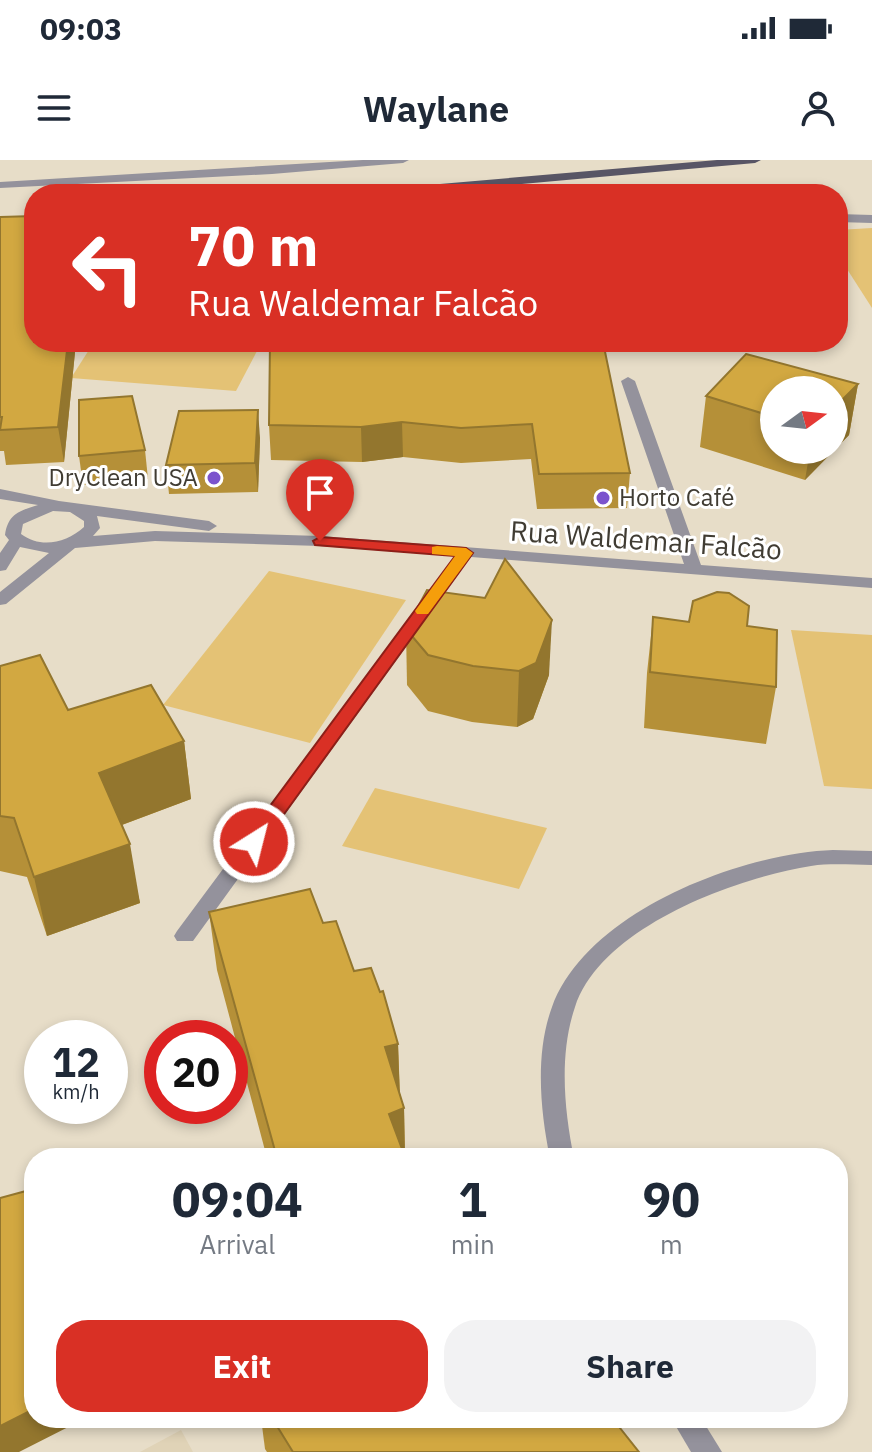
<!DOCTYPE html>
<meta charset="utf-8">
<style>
body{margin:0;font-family:"IBM Plex Sans",sans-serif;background:#f2f2f3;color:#1f2937;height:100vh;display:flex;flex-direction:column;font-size:30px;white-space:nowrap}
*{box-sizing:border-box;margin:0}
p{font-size:26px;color:#747a83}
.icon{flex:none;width:44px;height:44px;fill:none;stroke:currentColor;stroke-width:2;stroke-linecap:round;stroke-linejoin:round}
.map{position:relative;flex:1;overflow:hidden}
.panel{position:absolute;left:24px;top:988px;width:824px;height:280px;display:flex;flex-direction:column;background:#fff;border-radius:32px;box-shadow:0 4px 12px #0003}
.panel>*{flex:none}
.top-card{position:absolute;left:24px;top:24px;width:824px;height:168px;border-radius:32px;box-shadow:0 4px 12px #0003;background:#d93025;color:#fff;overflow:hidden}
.needle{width:52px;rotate:75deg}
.controls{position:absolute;left:760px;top:216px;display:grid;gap:16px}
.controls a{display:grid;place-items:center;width:88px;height:88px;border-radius:50%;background:#fff;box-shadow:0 4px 12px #0003;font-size:40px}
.speed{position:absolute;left:24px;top:860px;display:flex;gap:16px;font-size:40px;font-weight:700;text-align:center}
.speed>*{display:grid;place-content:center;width:104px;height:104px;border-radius:50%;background:#fff;box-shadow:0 4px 12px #0003;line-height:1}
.speed small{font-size:20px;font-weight:400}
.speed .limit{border:12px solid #d22;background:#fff;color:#111}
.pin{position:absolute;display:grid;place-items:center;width:68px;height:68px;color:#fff;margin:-82px -34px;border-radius:50% 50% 50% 0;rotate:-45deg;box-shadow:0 0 8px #0007}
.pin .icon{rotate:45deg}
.me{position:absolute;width:88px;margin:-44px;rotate:36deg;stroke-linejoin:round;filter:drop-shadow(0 0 6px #0008)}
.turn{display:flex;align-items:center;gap:28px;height:168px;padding:0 32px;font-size:36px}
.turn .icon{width:104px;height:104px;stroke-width:2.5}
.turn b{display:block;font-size:56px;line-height:68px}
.eta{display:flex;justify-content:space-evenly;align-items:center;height:136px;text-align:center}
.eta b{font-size:48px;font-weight:800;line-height:56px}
.action{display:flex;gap:16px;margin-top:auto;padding:16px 32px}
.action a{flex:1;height:92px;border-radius:32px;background:#d93025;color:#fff;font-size:32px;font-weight:800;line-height:92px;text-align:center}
.action a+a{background:#f2f2f3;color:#1f2937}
.status{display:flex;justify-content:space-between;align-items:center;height:56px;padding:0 40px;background:#fff;direction:ltr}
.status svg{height:22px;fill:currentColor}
header{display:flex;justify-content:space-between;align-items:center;height:104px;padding:0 32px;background:#fff;font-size:36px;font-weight:800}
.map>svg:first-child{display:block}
</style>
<div class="status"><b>09:03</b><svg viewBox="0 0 49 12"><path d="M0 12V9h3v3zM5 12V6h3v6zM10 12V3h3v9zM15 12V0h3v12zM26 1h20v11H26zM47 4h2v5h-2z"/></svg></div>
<header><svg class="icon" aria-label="menu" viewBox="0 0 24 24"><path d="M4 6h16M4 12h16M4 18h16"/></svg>Waylane<svg class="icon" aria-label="person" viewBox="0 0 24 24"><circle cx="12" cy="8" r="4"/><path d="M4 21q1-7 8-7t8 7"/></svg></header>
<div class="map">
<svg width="872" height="1292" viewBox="0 0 872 1292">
<rect width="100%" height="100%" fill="#e7ddc8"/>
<path fill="#e0d3b7" d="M 181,1270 L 193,1292 L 140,1292 Z"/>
<g fill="#e4c275">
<path d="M 872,68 L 872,148 L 838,95 L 838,70 Z"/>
<path d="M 94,182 L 147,182 L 257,191 L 236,231 L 71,218 Z"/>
<path d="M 269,411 L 406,440 L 310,583 L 163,545 Z"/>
<path d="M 791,470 L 872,475 L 872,629 L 824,626 Z"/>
<path d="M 375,628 L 547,668 L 519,729 L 342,686 Z"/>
</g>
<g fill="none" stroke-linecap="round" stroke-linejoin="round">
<g fill="#94929c" fill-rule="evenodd">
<path d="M 363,0 L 409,0 L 403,3 L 272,14 L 0,28 L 0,22 Z"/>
<path d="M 838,54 L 872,55 L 872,63 L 838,62 Z"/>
<path d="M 628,217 L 635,221 L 701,405 L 872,418 L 872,428 L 471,397 L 193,781 L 177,781 L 174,776 L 177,771 L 455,396 L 320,386 L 155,381 L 75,388 L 6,444 L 0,445 L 0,432 L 49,393 L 20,387 L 6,410 L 0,411 L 0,393 L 9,380 L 5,375 C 8,354 19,351 38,345 L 0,339 L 0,329 L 59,341 L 209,361 L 217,366 L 209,371 L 97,356 L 100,368 L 93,376 L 155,371 L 320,376 L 684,404 L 621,221 ZM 53,351 L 70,352 L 84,361 L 84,367 C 66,383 41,389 21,374 L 23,364 Z"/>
<path d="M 833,690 L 872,691 L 872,705 C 852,705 831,703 811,706 C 735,718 601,767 575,847 C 559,894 564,950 574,998 L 550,998 C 540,950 535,893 552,847 C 586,752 741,693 833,690 Z"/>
<path d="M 671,1258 L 701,1258 L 722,1292 L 691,1292 Z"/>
</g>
<path fill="#585565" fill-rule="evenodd" d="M 717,0 L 761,0 L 755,3 L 409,34 L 364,34 L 370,30 Z"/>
</g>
<g fill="#b59038" fill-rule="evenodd">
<path d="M 0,57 L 76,182 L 64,302 L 6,305 L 4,291 L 0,291 Z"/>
<path d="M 230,182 L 603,182 L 630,313 L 627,348 L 537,349 L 531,299 L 461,303 L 403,297 L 362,302 L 271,300 L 269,265 L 269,191 Z"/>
<path d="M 746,194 L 858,224 L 849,275 L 805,320 L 700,287 L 706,236 ZM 774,230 L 834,230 L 834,290 L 774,290 Z"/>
<path d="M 260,278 L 258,332 L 169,334 L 166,305 Z"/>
<path d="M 145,290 L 148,319 L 83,325 L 79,296 Z"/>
<path d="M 485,438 L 549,515 L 533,559 L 517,567 L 472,562 L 428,551 L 407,525 L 406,469 Z"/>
<path d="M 653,457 L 689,462 L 747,466 L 776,527 L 766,584 L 644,568 L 647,513 Z"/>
<path d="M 0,506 L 68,550 L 184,581 L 191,639 L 122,665 L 140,743 L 47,776 L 27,717 L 0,711 Z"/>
<path d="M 209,752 L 354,811 L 398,884 L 400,934 L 404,948 L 405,998 L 267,998 L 217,810 Z"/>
<path d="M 261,1258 L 612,1258 L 639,1292 L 267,1292 L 265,1289 Z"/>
</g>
<g fill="#93762e">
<path d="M 68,182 L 76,182 L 64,302 L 58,267 Z"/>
<path d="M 858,224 L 849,275 L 805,320 L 810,290 L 834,290 L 834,248 Z"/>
<path d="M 258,250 L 260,278 L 258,332 L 255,303 Z"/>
<path d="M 402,262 L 403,297 L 362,302 L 361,267 Z"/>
<path d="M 552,460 L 549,515 L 533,559 L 517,567 L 519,511 Z"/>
<path d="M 184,581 L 191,639 L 108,670 L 99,613 Z"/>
<path d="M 130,684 L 140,743 L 47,776 L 34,717 Z"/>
<path d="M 398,884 L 400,943 L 385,887 Z"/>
<path d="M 404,948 L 405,998 L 391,998 L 389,954 Z"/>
<path d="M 34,1249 L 34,1258 L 86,1258 L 19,1292 L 0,1292 L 0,1266 Z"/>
</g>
<g fill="#d2a841" stroke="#93762e" stroke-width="2">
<path d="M 34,56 L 34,182 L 68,182 L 58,267 L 0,270 L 2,257 L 0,257 L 0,57 Z"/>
<path d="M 270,182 L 603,182 L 630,313 L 539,314 L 532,264 L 461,268 L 402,262 L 361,267 L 269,265 Z"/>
<path d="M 746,194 L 858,224 L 834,248 L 834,230 L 774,230 L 774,257 L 706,236 Z"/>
<path d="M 132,236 L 145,290 L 79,296 L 79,240 Z"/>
<path d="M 258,250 L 255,303 L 166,305 L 179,251 Z"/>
<path d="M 505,399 L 552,460 L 536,503 L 519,511 L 473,506 L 428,495 L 406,469 L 427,430 L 485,438 Z"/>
<path d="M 717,432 L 729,433 L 749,446 L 747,466 L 777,470 L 776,527 L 650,512 L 653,457 L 689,462 L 693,441 Z"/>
<path d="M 40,495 L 68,550 L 151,525 L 184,581 L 99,613 L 130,684 L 34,717 L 14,658 L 0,656 L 0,506 Z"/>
<path d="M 310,729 L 323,763 L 336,761 L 354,811 L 371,808 L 380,832 L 383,831 L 398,884 L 385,887 L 404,948 L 389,954 L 405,997 L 277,998 L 209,752 Z"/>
<path d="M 26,1031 L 34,1048 L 34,1249 L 0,1266 L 0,1038 Z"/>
<path d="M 272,1258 L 612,1258 L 639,1292 L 293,1292 Z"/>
</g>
<path fill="#d93025" stroke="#8d1f18" stroke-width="2" d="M 320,377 L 466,388 L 473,393 L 261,686 L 254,688 L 245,682 L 247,677 L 455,396 L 315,385 L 313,381 Z"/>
<path fill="#f59e0b" d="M 437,386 L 466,388 L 473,393 L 428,454 L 417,454 L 415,451 L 455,396 L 432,394 L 432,387 Z"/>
<g fill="#7b53cd" stroke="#fff" stroke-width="3">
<circle cx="214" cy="318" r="8"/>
<circle cx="603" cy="338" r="8"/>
</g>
<g text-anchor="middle" stroke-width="6" stroke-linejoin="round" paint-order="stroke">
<g font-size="24" fill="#403c33" stroke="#fff" text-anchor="end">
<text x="198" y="326">DryClean USA</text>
<text x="619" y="346" text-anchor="start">Horto Café</text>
</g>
<g font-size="28" fill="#403c33" stroke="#fff">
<text transform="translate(646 380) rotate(4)" y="10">Rua Waldemar Falcão</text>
</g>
</g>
</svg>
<div class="controls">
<a><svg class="needle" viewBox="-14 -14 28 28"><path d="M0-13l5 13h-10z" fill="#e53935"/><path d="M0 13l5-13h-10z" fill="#747a83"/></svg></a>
</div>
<div class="speed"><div>12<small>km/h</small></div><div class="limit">20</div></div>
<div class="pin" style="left:320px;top:381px;background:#d93025"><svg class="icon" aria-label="arrive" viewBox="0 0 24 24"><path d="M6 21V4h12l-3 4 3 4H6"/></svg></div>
<svg class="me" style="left:254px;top:682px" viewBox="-20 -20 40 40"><circle r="17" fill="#d93025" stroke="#fff" stroke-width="3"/><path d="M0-11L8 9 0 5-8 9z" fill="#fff"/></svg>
<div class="top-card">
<div class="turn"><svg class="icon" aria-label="left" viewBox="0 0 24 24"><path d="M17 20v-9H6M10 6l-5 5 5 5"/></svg><div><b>70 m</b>Rua Waldemar Falcão</div></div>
</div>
<section class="panel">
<div class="eta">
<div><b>09:04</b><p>Arrival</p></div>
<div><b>1</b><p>min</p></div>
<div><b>90</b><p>m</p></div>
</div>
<div class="action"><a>Exit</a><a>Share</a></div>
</section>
</div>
